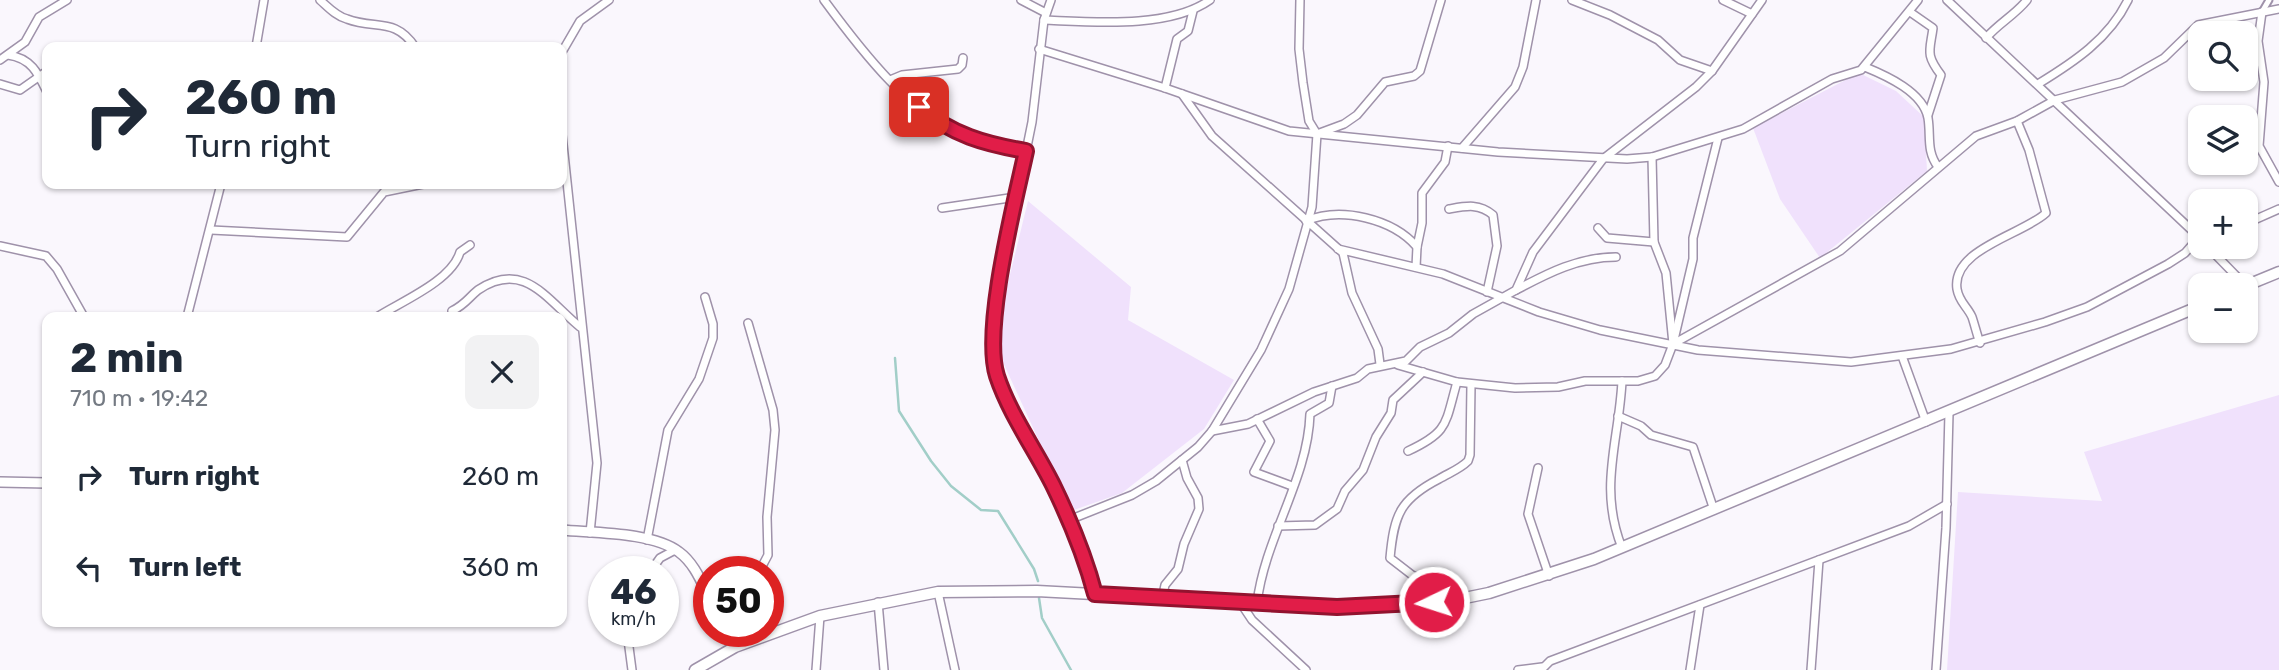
<!DOCTYPE html>
<meta charset="utf-8">
<style>
body{margin:0;font-family:Rubik,sans-serif;background:#f2f2f3;color:#1f2937;height:100vh;display:flex;flex-direction:column;font-size:26px;white-space:nowrap}
*{box-sizing:border-box;margin:0}
p{font-size:23px;color:#747a83}
.icon{flex:none;width:38px;height:38px;fill:none;stroke:currentColor;stroke-width:2;stroke-linecap:round;stroke-linejoin:round}
.map{position:relative;flex:1;overflow:hidden}
.details{position:absolute;left:42px;top:312px;width:525px;height:315px;display:flex;flex-direction:column;background:#fff;border-radius:14px;box-shadow:0 2px 5px #0004}
.details>*{flex:none}
.banner{position:absolute;left:42px;top:42px;width:525px;height:147px;border-radius:14px;box-shadow:0 2px 5px #0004;background:#fff;color:#1f2937;overflow:hidden}
.buttons{position:absolute;left:2188px;top:21px;display:grid;gap:14px}
.buttons a{display:grid;place-items:center;width:70px;height:70px;border-radius:14px;background:#fff;box-shadow:0 2px 5px #0004;font-size:35px}
.speed{position:absolute;left:588px;top:556px;display:flex;gap:14px;font-size:35px;font-weight:700;text-align:center}
.speed>*{display:grid;place-content:center;width:91px;height:91px;border-radius:50%;background:#fff;box-shadow:0 2px 5px #0004;line-height:1}
.speed small{font-size:18px;font-weight:400}
.speed .limit{border:10px solid #d22;background:#fff;color:#111}
.pin{position:absolute;display:grid;place-items:center;width:60px;height:60px;color:#fff;margin:-30px;border-radius:14px;box-shadow:0 4px 10px #0006}
.me{position:absolute;width:77px;margin:-38px;rotate:266deg;stroke-linejoin:round;filter:drop-shadow(0 0 5px #0008)}
.turn{display:flex;align-items:center;gap:24px;height:147px;padding:0 28px;font-size:32px}
.turn .icon{width:91px;height:91px;stroke-width:2.5}
.turn b{display:block;font-size:49px;line-height:60px}
.round{display:grid;place-items:center;flex:none;width:74px;height:74px;border-radius:14px;background:#f2f2f3}
.head{display:flex;align-items:center;justify-content:space-between;height:119px;padding:0 28px}
h1{font-size:42px;font-weight:700;line-height:52px}
ul{padding:0;list-style:none}
li{display:flex;align-items:center;gap:21px;height:91px;padding:0 28px}
li div{flex:1}
li b{display:block;font-size:26px}
li em{font-style:normal}
.map>svg:first-child{display:block}
</style>
<div class="map">
<svg width="2279" height="670" viewBox="0 0 2279 670">
<rect width="100%" height="100%" fill="#faf7fd"/>
<g fill="#f0e1fc">
<path d="M 1859,73 L 1896,91 L 1924,117 L 1927,171 L 1820,258 L 1780,199 L 1753,128 Z"/>
<path d="M 1028,201 L 1131,287 L 1128,320 L 1234,380 L 1204,429 L 1122,493 L 1071,511 L 997,349 L 1006,291 Z"/>
<path d="M 2279,395 L 2279,670 L 1947,670 L 1958,492 L 2102,501 L 2084,452 Z"/>
</g>
<g fill="none" stroke-linecap="round" stroke-linejoin="round">
<g stroke="#a2cec8" stroke-width="2.5">
<path d="M 895,358 L 899,411 L 931,461 L 951,486 L 981,510 L 998,511 L 1034,569 L 1038,581"/>
<path d="M 1039,598 L 1042,618 L 1071,670"/>
</g>
<defs>
<path id="pedestrian" d="M 2262,12 L 2269,0"/>
<g id="minor">
<path d="M 320,0 C 328,7 336,16 347,19 C 376,30 395,17 415,47"/>
<path d="M 824,0 C 860,49 914,120 973,140 C 990,146 1009,148 1026,151"/>
<path d="M 1021,0 L 1046,13"/>
<path d="M 1051,0 L 1044,20 L 1032,122 L 999,285 L 994,351 L 997,375 L 1023,433 L 1069,520 L 1086,561 L 1095,594"/>
<path d="M 1572,0 L 1610,15 L 1658,40 L 1680,60 L 1712,71"/>
<path d="M 1723,0 L 1752,14"/>
<path d="M 1947,0 L 2200,238"/>
<path d="M 1910,12 L 1933,28 C 1930,51 1925,54 1941,75 L 1928,115"/>
<path d="M 2262,12 L 2258,41 L 2264,82 L 2259,146 L 2279,182"/>
<path d="M 1044,20 C 1093,22 1169,29 1210,0"/>
<path d="M 1986,38 C 1999,23 2015,15 2027,0"/>
<path d="M 256,47 L 264,0"/>
<path d="M 1039,49 L 1165,88 L 1289,131 L 1498,152 L 1627,159 L 1652,157 L 1743,129 L 1832,79 L 1861,70 L 1918,0"/>
<path d="M 562,52 L 580,21 L 609,0"/>
<path d="M 8,55 C 31,58 38,73 47,92"/>
<path d="M 0,60 L 25,42 L 39,17 L 67,0"/>
<path d="M 1865,67 C 1887,76 1923,92 1928,118 C 1931,136 1926,151 1938,167"/>
<path d="M 890,80 L 902,75 L 958,69 L 962,65 L 963,58"/>
<path d="M 0,84 L 20,90 L 47,71"/>
<path d="M 2038,84 C 2074,62 2109,39 2128,0"/>
<path d="M 1165,88 L 1177,39 L 1188,31 L 1193,11"/>
<path d="M 1182,94 L 1212,136 L 1343,253 L 1352,293 L 1378,349 L 1380,364"/>
<path d="M 1317,134 L 1344,124 L 1357,115 L 1385,82 L 1414,76 L 1420,71 L 1441,0"/>
<path d="M 562,135 L 597,463 L 590,533"/>
<path d="M 1462,148 L 1515,87 L 1523,67 L 1536,0"/>
<path d="M 1652,157 L 1654,242 L 1666,273 L 1673,344 L 1840,251 L 1976,136 L 2017,121 L 2055,100 L 2122,82 L 2164,58 L 2198,25 L 2279,9"/>
<path d="M 942,208 L 1016,197"/>
<path d="M 1449,209 C 1466,206 1479,203 1493,215 L 1497,246 L 1487,292"/>
<path d="M 1306,221 C 1341,206 1393,219 1417,247 L 1416,267"/>
<path d="M 2245,224 L 2279,209"/>
<path d="M 1598,228 L 1607,238 L 1654,242"/>
<path d="M 211,230 L 347,237 L 384,192 L 423,184"/>
<path d="M 0,246 L 46,256 L 57,269 L 84,317"/>
<path d="M 1417,247 L 1422,223 L 1422,193 L 1445,162 L 1448,146"/>
<path d="M 2208,247 L 2245,285"/>
<path d="M 1338,249 L 1443,274 L 1539,312 L 1600,330 L 1698,350 L 1851,362 L 1951,349 L 2045,322 L 2087,307 L 2168,264 L 2185,253 L 2199,237"/>
<path d="M 1516,290 C 1548,273 1579,257 1616,257"/>
<path d="M 452,311 C 466,304 468,298 478,290 C 524,259 547,300 580,327"/>
<path d="M 187,317 L 221,184"/>
<path d="M 377,317 C 400,302 452,281 460,252 L 470,245"/>
<path d="M 748,323 L 773,410 L 775,430 L 767,517 L 768,555 L 759,572"/>
<path d="M 1980,343 C 1977,335 1975,326 1972,317 C 1967,306 1959,302 1957,289 C 1951,249 2024,234 2046,213 L 2029,150 L 2017,121"/>
<path d="M 1902,356 L 1926,422"/>
<path d="M 1398,365 L 1457,382 L 1515,388 L 1558,387 L 1585,381 L 1638,381 L 1655,376 L 1665,365 L 1673,344 L 1693,259 L 1693,238 L 1718,138"/>
<path d="M 1622,381 C 1619,442 1598,487 1622,548"/>
<path d="M 1618,416 L 1641,426 L 1651,435 L 1693,447 L 1714,510"/>
<path d="M 1257,419 L 1270,441 L 1254,472 L 1292,486"/>
<path d="M 1212,431 L 1248,424 L 1314,392 L 1357,378 L 1368,369 L 1406,361 L 1420,347 L 1449,333 L 1473,314 L 1516,290 L 1533,252 L 1603,159 L 1696,87 L 1712,71 L 1762,0"/>
<path d="M 1408,451 C 1449,432 1445,424 1457,382"/>
<path d="M 1538,468 L 1528,514 L 1549,576"/>
<path d="M 1069,520 L 1132,495 L 1156,481 L 1198,447 L 1212,431 L 1261,350 L 1289,289 L 1312,207 L 1317,134 L 1309,121 L 1303,83 L 1299,49 L 1300,0"/>
<path d="M 1278,526 L 1315,525 L 1337,509 L 1345,491 L 1363,470 L 1376,437 L 1391,413 L 1393,400 L 1423,372"/>
<path d="M 647,540 L 668,430 L 699,379 L 713,338 L 713,324 L 705,297"/>
<path d="M 650,572 L 660,558 L 675,550"/>
<path d="M 938,592 L 955,670"/>
<path d="M 1162,599 L 1165,585 L 1178,569 L 1184,544 L 1199,509 L 1198,498 L 1187,478 L 1182,460"/>
<path d="M 878,602 L 884,670"/>
<path d="M 1240,602 L 1252,620 L 1306,670"/>
<path d="M 1434,602 L 1429,582 L 1412,575 L 1390,558 C 1394,515 1400,499 1439,479 C 1449,473 1460,469 1468,461 L 1470,455 L 1471,385"/>
<path d="M 1257,603 C 1265,537 1308,479 1310,414 L 1329,403 L 1332,386"/>
<path d="M 627,632 L 632,670"/>
<path d="M 816,670 L 820,616"/>
<path d="M 1518,670 L 1542,667"/>
<path d="M 1541,670 L 1550,661 L 1909,526 L 1947,504"/>
<path d="M 1690,670 L 1700,605"/>
<path d="M 1811,670 L 1819,560"/>
<path d="M 1936,670 L 1946,528 L 1949,413"/>
</g>
<g id="tertiary">
<path d="M 0,482 L 47,483"/>
<path d="M 562,530 C 594,533 653,532 679,552 C 694,563 701,581 709,597"/>
<path d="M 727,632 L 735,647"/>
</g>
<g id="secondary">
<path d="M 2245,286 L 2279,272"/>
<path d="M 695,670 L 735,647 L 820,616 L 938,592 L 1037,591 L 1337,607 L 1445,602 L 1489,593 L 1594,559 L 2200,306"/>
</g>
</defs>
<use href="#pedestrian" stroke="#9f92aa" stroke-width="9"/>
<use href="#minor" stroke="#9f92aa" stroke-width="10"/>
<use href="#tertiary" stroke="#9f92aa" stroke-width="12"/>
<use href="#secondary" stroke="#9f92aa" stroke-width="13"/>
<use href="#pedestrian" stroke="#fff" stroke-width="5"/>
<use href="#minor" stroke="#fff" stroke-width="7"/>
<use href="#tertiary" stroke="#fff" stroke-width="9"/>
<use href="#secondary" stroke="#fff" stroke-width="10"/>
</g>
<g fill="none" stroke-linecap="round" stroke-linejoin="round">
<defs>
<path id="route" d="M 919,107 C 952,135 985,144 1026,151 C 1015,202 982,329 997,376 C 1010,415 1035,449 1053,485 C 1070,520 1085,556 1095,594 L 1337,607 L 1434,602"/>
</defs>
<use href="#route" stroke="#92132f" stroke-width="18"/>
<use href="#route" stroke="#e11d48" stroke-width="12"/>
</g>
</svg>
<div class="buttons">
<a><svg class="icon" aria-label="search" viewBox="0 0 24 24"><circle cx="10" cy="10" r="6"/><path d="M15 15l6 6"/></svg></a>
<a><svg class="icon" aria-label="layers" viewBox="0 0 24 24"><path d="M12 4l9 5-9 5-9-5zM3 14l9 5 9-5"/></svg></a>
<a>+</a>
<a>−</a>
</div>
<div class="speed"><div>46<small>km/h</small></div><div class="limit">50</div></div>
<div class="pin" style="left:919px;top:107px;background:#d93025"><svg class="icon" aria-label="arrive" viewBox="0 0 24 24"><path d="M6 21V4h12l-3 4 3 4H6"/></svg></div>
<svg class="me" style="left:1434px;top:602px" viewBox="-20 -20 40 40"><circle r="17" fill="#e11d48" stroke="#fff" stroke-width="3"/><path d="M0-11L8 9 0 5-8 9z" fill="#fff"/></svg>
<div class="banner">
<div class="turn"><svg class="icon" aria-label="right" viewBox="0 0 24 24"><path d="M7 20v-9h11M14 6l5 5-5 5"/></svg><div><b>260 m</b>Turn right</div></div>
</div>
<section class="details">
<div class="head"><div><h1>2 min</h1><p>710 m · 19:42</p></div><a class="round"><svg class="icon" aria-label="close" viewBox="0 0 24 24"><path d="M6 6l12 12M18 6L6 18"/></svg></a></div>
<ul>
<li><svg class="icon" aria-label="right" viewBox="0 0 24 24"><path d="M7 20v-9h11M14 6l5 5-5 5"/></svg><div><b>Turn right</b></div><em>260 m</em></li>
<li><svg class="icon" aria-label="left" viewBox="0 0 24 24"><path d="M17 20v-9H6M10 6l-5 5 5 5"/></svg><div><b>Turn left</b></div><em>360 m</em></li>
</ul>
</section>
</div>
